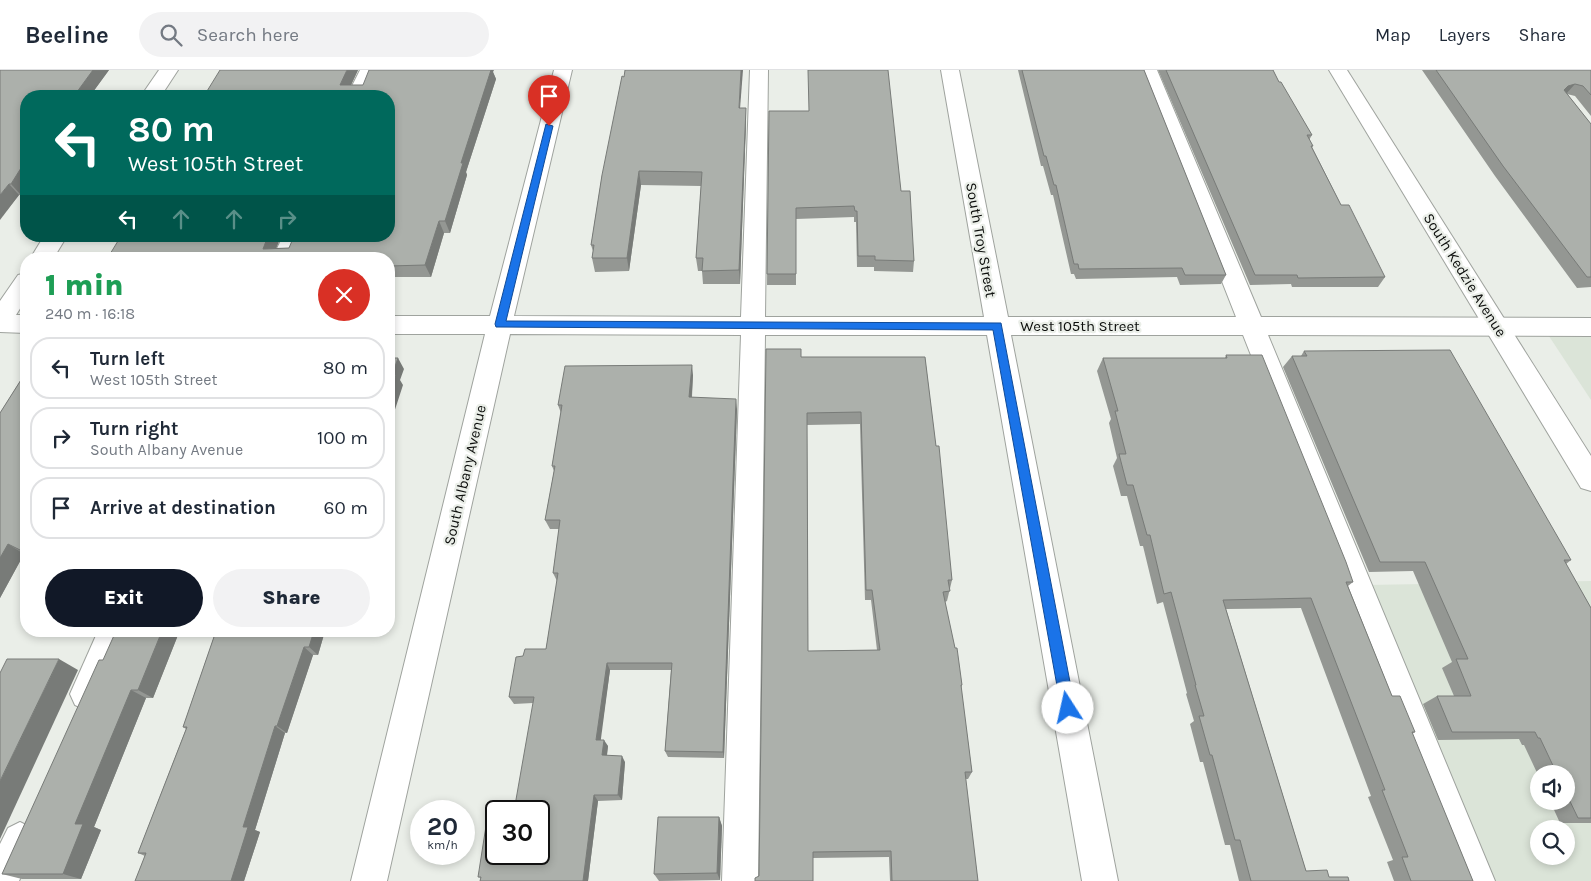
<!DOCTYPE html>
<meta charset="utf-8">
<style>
body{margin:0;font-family:Karla,sans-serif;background:#f2f2f3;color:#1f2937;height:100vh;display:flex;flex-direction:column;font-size:19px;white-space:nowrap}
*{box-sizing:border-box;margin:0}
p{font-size:16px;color:#747a83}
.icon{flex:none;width:28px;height:28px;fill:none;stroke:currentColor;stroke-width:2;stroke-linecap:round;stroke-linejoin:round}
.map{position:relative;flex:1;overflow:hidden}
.panel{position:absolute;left:20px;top:182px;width:375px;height:385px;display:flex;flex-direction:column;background:#fff;border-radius:20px;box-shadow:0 2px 8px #0003}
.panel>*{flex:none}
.guide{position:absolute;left:20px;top:20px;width:375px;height:152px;border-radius:20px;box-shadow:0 2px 8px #0003;background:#00695c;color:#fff;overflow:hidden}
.controls{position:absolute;left:1530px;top:695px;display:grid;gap:10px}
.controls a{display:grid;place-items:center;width:45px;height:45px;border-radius:50%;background:#fff;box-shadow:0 2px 8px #0003;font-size:25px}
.speed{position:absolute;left:410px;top:730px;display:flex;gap:10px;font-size:25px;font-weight:700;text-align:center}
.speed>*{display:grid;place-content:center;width:65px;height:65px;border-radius:50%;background:#fff;box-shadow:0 2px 8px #0003;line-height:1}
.speed small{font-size:12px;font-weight:400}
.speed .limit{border:2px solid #111;border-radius:8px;background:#fff;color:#111}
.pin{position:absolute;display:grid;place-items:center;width:42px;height:42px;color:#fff;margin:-51px -21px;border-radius:50% 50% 50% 0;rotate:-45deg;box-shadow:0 0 5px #0007}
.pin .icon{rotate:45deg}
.me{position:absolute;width:55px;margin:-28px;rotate:350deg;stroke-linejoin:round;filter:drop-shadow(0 0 4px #0008)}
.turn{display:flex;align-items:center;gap:18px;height:105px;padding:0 25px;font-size:22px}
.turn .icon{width:65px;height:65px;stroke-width:2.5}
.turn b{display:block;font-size:35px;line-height:42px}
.lanes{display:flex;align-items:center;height:48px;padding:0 25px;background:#0003;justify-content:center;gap:25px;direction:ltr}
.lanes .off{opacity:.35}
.round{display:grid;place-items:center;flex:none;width:52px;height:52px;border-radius:26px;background:#f2f2f3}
.headline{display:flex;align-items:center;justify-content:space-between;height:85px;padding:0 25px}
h1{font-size:30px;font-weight:800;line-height:38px;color:#1e9e55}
.cta{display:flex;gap:10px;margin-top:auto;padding:10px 25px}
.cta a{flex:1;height:58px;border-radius:30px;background:#111827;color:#fff;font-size:20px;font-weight:800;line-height:58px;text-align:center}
.cta a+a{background:#f2f2f3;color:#1f2937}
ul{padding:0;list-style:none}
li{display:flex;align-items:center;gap:15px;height:62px;margin:0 10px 8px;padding:0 15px;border:2px solid #e0e1e3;border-radius:20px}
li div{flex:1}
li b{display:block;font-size:19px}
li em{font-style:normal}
header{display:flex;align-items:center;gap:30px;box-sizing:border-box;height:70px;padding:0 25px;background:#fff;border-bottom:1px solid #e0e1e3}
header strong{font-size:24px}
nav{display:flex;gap:28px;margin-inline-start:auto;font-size:18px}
.search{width:350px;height:45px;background:#f2f2f3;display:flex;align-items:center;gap:12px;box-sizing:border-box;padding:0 18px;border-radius:28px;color:#747a83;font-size:19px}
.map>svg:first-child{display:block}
</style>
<header>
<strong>Beeline</strong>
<div class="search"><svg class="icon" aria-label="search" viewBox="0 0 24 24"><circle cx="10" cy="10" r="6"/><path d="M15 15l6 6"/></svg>Search here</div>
<nav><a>Map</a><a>Layers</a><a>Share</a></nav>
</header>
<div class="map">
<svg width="1591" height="811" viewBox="0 0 1591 811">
<rect width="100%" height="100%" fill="#eaeee8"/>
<g fill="#dbe4d8" fill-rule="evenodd">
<path d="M 1543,257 L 1591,257 L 1591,330 Z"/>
<path d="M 1591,511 L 1591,811 L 1489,811 L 1366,515 ZM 1539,704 L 1566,704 L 1566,731 L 1539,731 ZM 1539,759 L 1566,759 L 1566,786 L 1539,786 Z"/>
</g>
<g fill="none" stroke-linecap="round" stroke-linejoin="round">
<defs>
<g id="minor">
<path d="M 159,0 L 178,0 L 161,26 L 141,26 Z"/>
<path d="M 360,0 L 378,0 L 367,26 L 347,26 Z"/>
<path d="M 554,0 L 572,0 L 514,246 L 741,247 L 750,0 L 768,0 L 765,247 L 984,247 L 941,0 L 959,0 L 1008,247 L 1236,247 L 1139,0 L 1157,0 L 1261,247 L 1591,248 L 1591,266 L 1268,265 L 1495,811 L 1459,811 L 1243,265 L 1011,265 L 1118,811 L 1082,811 L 987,265 L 765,265 L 758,811 L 722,811 L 741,265 L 510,264 L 387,811 L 351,811 L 485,264 L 389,264 L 389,246 L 490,246 Z"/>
<path d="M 44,166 L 67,166 L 53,189 L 30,189 Z"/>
<path d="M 283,166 L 305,166 L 295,189 L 272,189 Z"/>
<path d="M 26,203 L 26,229 L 16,245 L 26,245 L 26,263 L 0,262 L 0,231 L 18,205 Z"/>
<path d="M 98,561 L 129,561 L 97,635 L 86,640 L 75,635 L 70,624 Z"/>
<path d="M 20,752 L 32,758 L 38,770 L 19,811 L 0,811 L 0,774 L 8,758 Z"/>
</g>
<path id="major" d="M 1329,0 L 1347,0 L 1591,386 L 1591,421 L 1581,418 Z"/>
</defs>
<use href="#minor" stroke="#9fa39e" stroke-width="2"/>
<use href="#major" stroke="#9fa39e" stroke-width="2"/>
<use href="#minor" fill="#fff" fill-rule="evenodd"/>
<use href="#major" fill="#fff" fill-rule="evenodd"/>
</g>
<g fill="#949793" fill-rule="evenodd">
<path d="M 0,0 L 109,0 L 90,26 L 26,26 L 21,125 L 19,125 L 7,140 Z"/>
<path d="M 358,0 L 351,15 L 363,15 L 493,2 L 496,9 L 466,102 L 467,105 L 450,163 L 444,163 L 431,207 L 389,207 L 389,189 L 121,166 L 281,166 L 276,178 L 289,178 L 389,166 L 204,26 Z"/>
<path d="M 1018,0 L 1144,0 L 1226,205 L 1221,214 L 1180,215 L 1177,207 L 1076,209 L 1074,204 L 1071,204 L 1053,125 L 1051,125 L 1043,96 L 1041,96 Z"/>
<path d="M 1158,0 L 1273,0 L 1279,12 L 1312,65 L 1309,70 L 1313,76 L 1312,77 L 1341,135 L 1385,207 L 1378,217 L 1292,217 L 1291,214 L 1250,215 Z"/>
<path d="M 1422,0 L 1591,0 L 1591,46 L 1575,26 L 1567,24 L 1591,54 L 1591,217 L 1577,218 L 1495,106 Z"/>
<path d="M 740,38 L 746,52 L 740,214 L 703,214 L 702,201 L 698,201 L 696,188 L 701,116 L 641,115 L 629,201 L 595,202 L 592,188 L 593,181 L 591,175 L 602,105 Z"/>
<path d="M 769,41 L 901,121 L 914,191 L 913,202 L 874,201 L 874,197 L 857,197 L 856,152 L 854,152 L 854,147 L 796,149 L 796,215 L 767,215 Z"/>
<path d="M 1304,281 L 1571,490 L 1566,494 L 1591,538 L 1591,753 L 1560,753 L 1550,731 L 1566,731 L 1566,704 L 1539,704 L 1539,707 L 1524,675 L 1522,675 L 1519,669 L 1438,670 L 1423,634 L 1437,626 L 1454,626 L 1442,598 L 1452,592 L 1413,501 L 1369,502 L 1283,297 L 1292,286 L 1301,286 Z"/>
<path d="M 1226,285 L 1353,512 L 1348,516 L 1392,626 L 1415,662 L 1412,664 L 1473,811 L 1394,811 L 1387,792 L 1393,790 L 1368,727 L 1371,726 L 1301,538 L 1226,539 L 1306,801 L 1329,807 L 1349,811 L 1239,811 L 1230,775 L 1225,775 L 1203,692 L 1200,692 L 1190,654 L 1194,651 L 1186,624 L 1187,623 L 1163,532 L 1157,534 L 1143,476 L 1140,476 L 1127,426 L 1121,426 L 1113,396 L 1117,388 L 1109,353 L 1111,349 L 1097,301 L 1103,288 L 1225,288 Z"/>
<path d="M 801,287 L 925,287 L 952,510 L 947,531 L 945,532 L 962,615 L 961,618 L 972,702 L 968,709 L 965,709 L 978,811 L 890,811 L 889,787 L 813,788 L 759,806 ZM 860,354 L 865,530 L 871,530 L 877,580 L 808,581 L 807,355 Z"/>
<path d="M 26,302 L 26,486 L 24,484 L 0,528 L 0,343 Z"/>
<path d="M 693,305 L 692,327 L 737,339 L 724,688 L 668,687 L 665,681 L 671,600 L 610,600 L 600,670 L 608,676 L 607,686 L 625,692 L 622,730 L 598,731 L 588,811 L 480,811 L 481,808 L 478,807 L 539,784 L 533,633 L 514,634 L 509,627 L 523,586 L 546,579 L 557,511 L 553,503 L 559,459 L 550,459 L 545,450 L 554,401 L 552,396 L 561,343 L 558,335 Z"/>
<path d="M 216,561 L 325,561 L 318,585 L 313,585 L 287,663 L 285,663 L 255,760 L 260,762 L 244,811 L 135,811 L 145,786 L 138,783 L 186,659 L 183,657 Z"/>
<path d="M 175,563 L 178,565 L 153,628 L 146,628 L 94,757 L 101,760 L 81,809 L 22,809 L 2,804 L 103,590 Z"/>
<path d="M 719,747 L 722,756 L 720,810 L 659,811 L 654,804 Z"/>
</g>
<g fill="#787b78">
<path d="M 93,0 L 109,0 L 90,26 L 74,26 Z"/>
<path d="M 347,0 L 358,0 L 346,26 L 340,15 Z"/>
<path d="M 488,0 L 494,0 L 493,2 L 496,9 L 466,102 L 467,105 L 450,163 L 445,151 L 461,93 Z"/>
<path d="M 741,0 L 743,0 L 739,52 L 739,38 Z"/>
<path d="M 1575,14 L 1566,24 L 1559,26 L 1568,16 Z"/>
<path d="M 746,38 L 746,52 L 740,214 L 739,200 Z"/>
<path d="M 26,90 L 26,117 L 21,125 L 11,114 Z"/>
<path d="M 639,101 L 641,115 L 629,201 L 627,188 Z"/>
<path d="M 9,114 L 19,125 L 0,150 L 0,125 Z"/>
<path d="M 439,151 L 444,163 L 431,207 L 425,195 Z"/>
<path d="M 268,166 L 281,166 L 272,189 L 263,179 Z"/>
<path d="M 398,288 L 404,299 L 400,310 L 403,315 L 389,358 L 389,328 L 392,305 Z"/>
<path d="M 692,295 L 693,305 L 691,337 L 689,327 Z"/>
<path d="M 736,329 L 737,339 L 724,688 L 723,682 Z"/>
<path d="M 8,474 L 24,484 L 0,528 L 0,488 Z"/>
<path d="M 162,561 L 176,561 L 175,563 L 178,565 L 153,628 L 138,620 Z"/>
<path d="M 314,561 L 325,561 L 318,585 L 309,577 Z"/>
<path d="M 304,577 L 313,585 L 287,663 L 277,656 Z"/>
<path d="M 59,589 L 78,600 L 0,769 L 0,711 Z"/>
<path d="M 607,593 L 610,600 L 600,676 L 596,670 Z"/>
<path d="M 131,620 L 146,628 L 94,757 L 101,760 L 81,809 L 63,804 L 75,754 Z"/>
<path d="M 275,656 L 285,663 L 255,760 L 260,762 L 244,811 L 231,811 L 243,757 Z"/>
<path d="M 604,670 L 608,676 L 606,691 L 602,685 Z"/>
<path d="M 622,686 L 625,692 L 622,730 L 618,725 Z"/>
<path d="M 594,725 L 598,731 L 588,811 L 583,811 Z"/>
<path d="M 719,747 L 722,756 L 720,810 L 717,803 Z"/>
</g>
<g fill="#acb0ab" stroke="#787b78" fill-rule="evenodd">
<path d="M 0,0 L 93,0 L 74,26 L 26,26 L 26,90 L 11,114 L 9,114 L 0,125 Z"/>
<path d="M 220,0 L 347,0 L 340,15 L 363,15 L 369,0 L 491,0 L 461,93 L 463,93 L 445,151 L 439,151 L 425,195 L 389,196 L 389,189 L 107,189 L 121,166 L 268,166 L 263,179 L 289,178 L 294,166 L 389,166 L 389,26 L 204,26 Z"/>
<path d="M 625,0 L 741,0 L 739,38 L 746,38 L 739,200 L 702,201 L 703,188 L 696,188 L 702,102 L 639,101 L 627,188 L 592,188 L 594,175 L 591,175 L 602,105 L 622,6 L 624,7 Z"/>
<path d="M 808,0 L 888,0 L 901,121 L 910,121 L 914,191 L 875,190 L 875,186 L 858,186 L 857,141 L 855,141 L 854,136 L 796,138 L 796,204 L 767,204 L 769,41 L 809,41 Z"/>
<path d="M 1022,0 L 1144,0 L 1226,205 L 1185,205 L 1182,198 L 1079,199 L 1078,194 L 1074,194 L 1056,115 L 1054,115 L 1046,86 L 1044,86 Z"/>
<path d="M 1166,0 L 1273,0 L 1279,12 L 1281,12 L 1312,65 L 1307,65 L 1313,76 L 1311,76 L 1341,135 L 1349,135 L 1385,207 L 1298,208 L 1297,205 L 1255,205 Z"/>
<path d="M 1436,0 L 1591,0 L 1591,25 L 1583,16 L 1575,14 L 1568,16 L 1564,20 L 1591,54 L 1591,207 L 1587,207 L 1503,96 Z"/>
<path d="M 766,279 L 801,279 L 801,287 L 925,287 L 936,376 L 939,376 L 952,510 L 948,510 L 950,521 L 943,522 L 955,578 L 957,578 L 962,615 L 961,615 L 972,702 L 965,702 L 978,811 L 892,811 L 891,781 L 813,782 L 813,811 L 755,811 L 755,808 L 759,806 ZM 861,342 L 866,520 L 872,520 L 880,580 L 808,581 L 807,343 Z"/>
<path d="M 1450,280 L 1571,490 L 1564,490 L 1591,538 L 1591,748 L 1578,748 L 1566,723 L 1566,704 L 1557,704 L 1540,668 L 1538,668 L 1535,662 L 1452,662 L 1437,626 L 1471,626 L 1456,589 L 1468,589 L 1425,492 L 1380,492 L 1292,286 L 1307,286 L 1304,281 Z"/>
<path d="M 1226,285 L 1262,285 L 1346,492 L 1353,512 L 1346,512 L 1392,626 L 1400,626 L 1415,662 L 1412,662 L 1473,811 L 1411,811 L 1402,787 L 1408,787 L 1382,720 L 1385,720 L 1311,528 L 1223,530 L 1306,801 L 1327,800 L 1329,807 L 1348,807 L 1349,811 L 1251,811 L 1240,770 L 1235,770 L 1212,685 L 1210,685 L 1199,646 L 1204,646 L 1195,615 L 1196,615 L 1171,522 L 1164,524 L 1150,465 L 1147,465 L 1133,415 L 1127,415 L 1119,384 L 1126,384 L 1115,341 L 1118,341 L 1103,288 L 1227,288 Z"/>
<path d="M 389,288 L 398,288 L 392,305 L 396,305 L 389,328 Z"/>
<path d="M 692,295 L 689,327 L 736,329 L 723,682 L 665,681 L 672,593 L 607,593 L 596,670 L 604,670 L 602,685 L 622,686 L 618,725 L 594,725 L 583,811 L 480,811 L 481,807 L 478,807 L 486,756 L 496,756 L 496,784 L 539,784 L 539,741 L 514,741 L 534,627 L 509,627 L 516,587 L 523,586 L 525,579 L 546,579 L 558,503 L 553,503 L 560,450 L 545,450 L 555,396 L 552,396 L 562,335 L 558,335 L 565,296 Z"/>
<path d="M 26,302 L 26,483 L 8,474 L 0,488 L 0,343 Z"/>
<path d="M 116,561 L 162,561 L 138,620 L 131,620 L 75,754 L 83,754 L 63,804 L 2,804 L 99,590 L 103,590 Z"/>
<path d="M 216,561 L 314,561 L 309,577 L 304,577 L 277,656 L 275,656 L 243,757 L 248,757 L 231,811 L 135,811 L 146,783 L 138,783 L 187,657 L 183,657 Z"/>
<path d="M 7,589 L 59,589 L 0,711 L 0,603 Z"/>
<path d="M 658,747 L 719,747 L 717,803 L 654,804 Z"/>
</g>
<path fill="#1a73e8" stroke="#114b97" d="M 546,54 L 553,56 L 506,251 L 1001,253 L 1075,638 L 1073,642 L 1068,644 L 1063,642 L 1061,638 L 993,260 L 496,257 L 495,254 Z"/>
<g text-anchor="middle" stroke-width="4.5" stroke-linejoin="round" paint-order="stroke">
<g font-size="15" fill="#0c0e0c" stroke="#eaeee8">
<text transform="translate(981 170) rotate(80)" y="5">South Troy Street</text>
<text transform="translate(1465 205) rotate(58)" y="5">South Kedzie Avenue</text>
<text x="1080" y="261">West 105th Street</text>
<text transform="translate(465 405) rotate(-77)" y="5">South Albany Avenue</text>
</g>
</g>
</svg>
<div class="controls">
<a><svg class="icon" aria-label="sound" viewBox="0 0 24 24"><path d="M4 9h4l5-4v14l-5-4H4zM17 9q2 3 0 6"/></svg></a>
<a><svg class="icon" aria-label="search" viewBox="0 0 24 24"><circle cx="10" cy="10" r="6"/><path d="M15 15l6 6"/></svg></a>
</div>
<div class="speed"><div>20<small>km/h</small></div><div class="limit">30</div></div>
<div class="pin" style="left:549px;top:56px;background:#d93025"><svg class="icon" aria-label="arrive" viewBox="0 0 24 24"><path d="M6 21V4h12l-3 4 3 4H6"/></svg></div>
<svg class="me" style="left:1068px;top:638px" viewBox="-20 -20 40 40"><circle r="19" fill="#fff"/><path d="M0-13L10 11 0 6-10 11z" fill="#1a73e8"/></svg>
<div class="guide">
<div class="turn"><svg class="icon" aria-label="left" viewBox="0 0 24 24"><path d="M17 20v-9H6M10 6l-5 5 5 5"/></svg><div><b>80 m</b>West 105th Street</div></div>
<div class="lanes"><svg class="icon" aria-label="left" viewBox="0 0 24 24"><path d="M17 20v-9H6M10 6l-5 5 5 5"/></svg><svg class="icon off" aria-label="ahead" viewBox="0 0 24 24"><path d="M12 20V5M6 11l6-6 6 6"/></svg><svg class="icon off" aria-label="ahead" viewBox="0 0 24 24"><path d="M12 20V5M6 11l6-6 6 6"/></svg><svg class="icon off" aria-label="right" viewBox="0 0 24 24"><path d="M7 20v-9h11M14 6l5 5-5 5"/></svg></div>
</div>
<section class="panel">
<div class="headline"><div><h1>1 min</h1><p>240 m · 16:18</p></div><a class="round" style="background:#d93025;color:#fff"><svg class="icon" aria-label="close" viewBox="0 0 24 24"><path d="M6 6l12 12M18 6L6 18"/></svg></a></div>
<ul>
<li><svg class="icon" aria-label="left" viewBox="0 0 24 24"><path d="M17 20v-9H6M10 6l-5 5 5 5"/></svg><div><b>Turn left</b><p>West 105th Street</p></div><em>80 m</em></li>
<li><svg class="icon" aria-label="right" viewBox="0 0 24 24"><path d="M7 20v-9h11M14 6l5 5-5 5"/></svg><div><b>Turn right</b><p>South Albany Avenue</p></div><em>100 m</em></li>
<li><svg class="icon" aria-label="arrive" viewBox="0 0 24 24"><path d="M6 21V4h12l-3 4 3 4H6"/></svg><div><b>Arrive at destination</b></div><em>60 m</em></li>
</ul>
<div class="cta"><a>Exit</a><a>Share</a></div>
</section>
</div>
